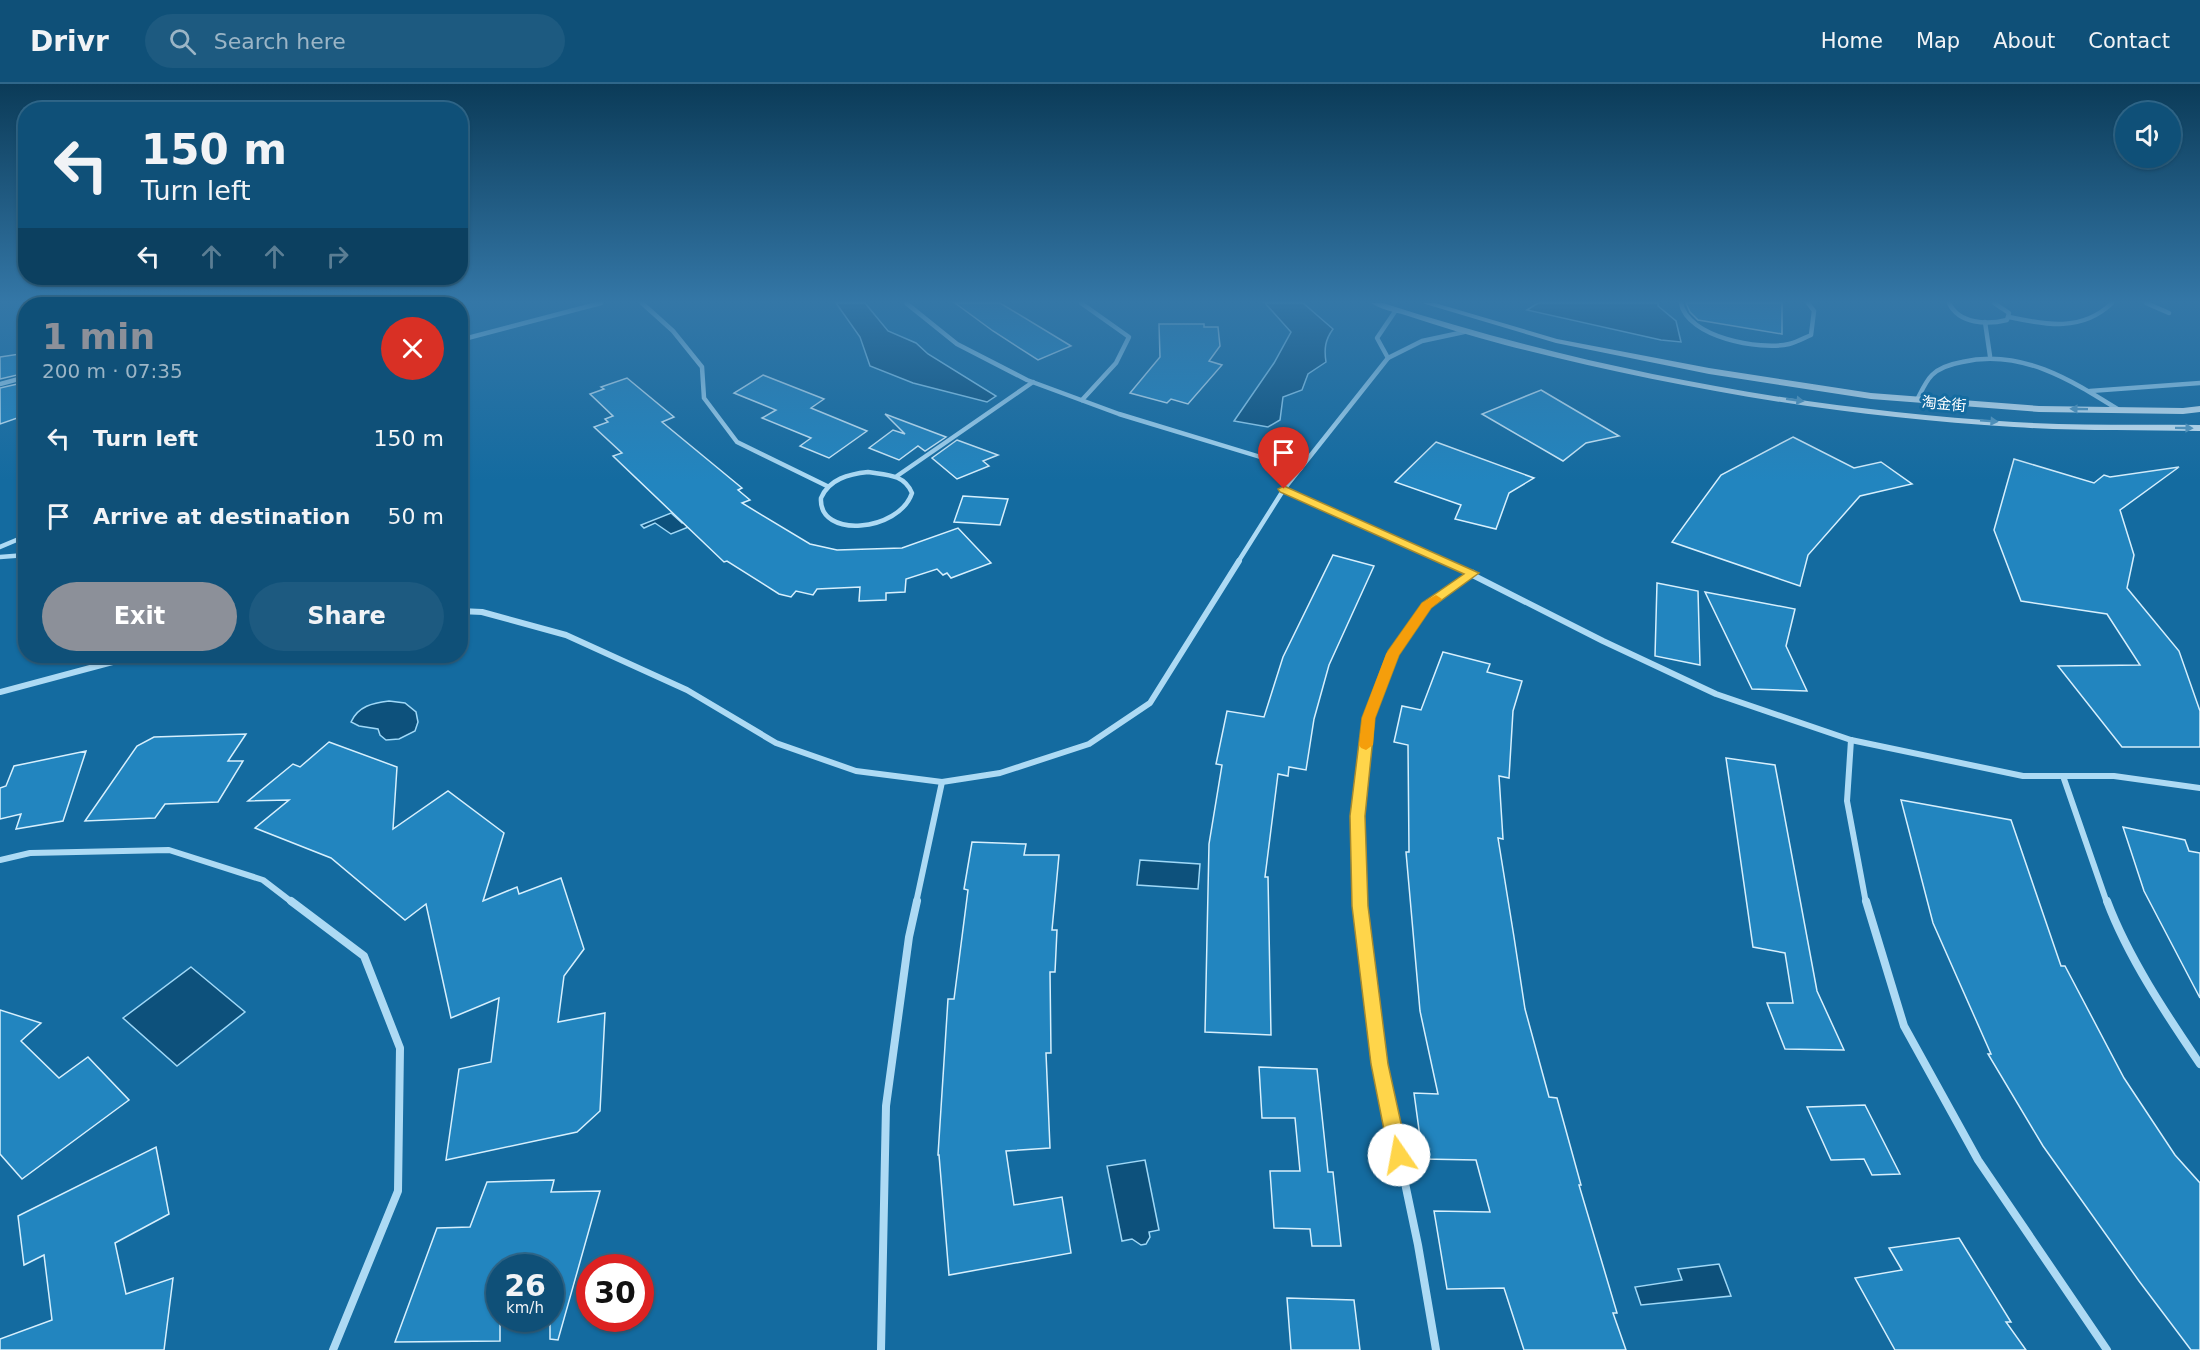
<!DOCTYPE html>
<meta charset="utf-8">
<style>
body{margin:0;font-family:"DejaVu Sans","Noto Sans SC",sans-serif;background:#1d5a80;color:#f1f3f6;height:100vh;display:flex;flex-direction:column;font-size:22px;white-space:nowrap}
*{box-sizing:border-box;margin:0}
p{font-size:20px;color:#9bb5c6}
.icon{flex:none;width:33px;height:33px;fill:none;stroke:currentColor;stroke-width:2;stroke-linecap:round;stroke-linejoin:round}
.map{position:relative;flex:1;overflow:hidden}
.side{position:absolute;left:18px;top:213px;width:450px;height:366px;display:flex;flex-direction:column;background:#0f5078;border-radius:24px;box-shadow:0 2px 4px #0004,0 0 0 2px #2f678a}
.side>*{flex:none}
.hud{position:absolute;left:18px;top:18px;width:450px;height:183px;border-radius:24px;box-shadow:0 2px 4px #0004,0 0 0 2px #2f678a;background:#0f5078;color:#f1f3f6;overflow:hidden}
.buttons{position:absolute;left:2115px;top:18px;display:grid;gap:12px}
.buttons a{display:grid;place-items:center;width:66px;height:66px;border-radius:50%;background:#0f5078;box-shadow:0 2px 4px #0004,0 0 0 2px #2f678a;font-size:30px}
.speed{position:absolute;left:486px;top:1170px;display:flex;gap:12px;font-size:30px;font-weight:700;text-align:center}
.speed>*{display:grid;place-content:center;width:78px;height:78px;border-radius:50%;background:#0f5078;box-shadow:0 2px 4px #0004,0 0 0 2px #2f678a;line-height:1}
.speed small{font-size:15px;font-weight:400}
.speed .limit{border:9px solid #d22;background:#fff;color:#111}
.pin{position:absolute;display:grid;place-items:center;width:51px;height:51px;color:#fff;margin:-62px -26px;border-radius:50% 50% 50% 0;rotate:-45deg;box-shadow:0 0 6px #0007}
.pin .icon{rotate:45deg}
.me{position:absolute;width:66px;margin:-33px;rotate:348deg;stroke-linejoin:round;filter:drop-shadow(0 0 4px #0008)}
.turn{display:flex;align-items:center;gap:21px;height:126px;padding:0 24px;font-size:27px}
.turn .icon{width:78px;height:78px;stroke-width:2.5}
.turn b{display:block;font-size:42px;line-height:51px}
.lanes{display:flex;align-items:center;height:57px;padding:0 24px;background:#0003;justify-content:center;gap:30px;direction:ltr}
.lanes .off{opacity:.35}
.round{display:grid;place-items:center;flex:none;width:63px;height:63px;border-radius:32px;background:#1d5a80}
.overview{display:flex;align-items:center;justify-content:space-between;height:102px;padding:0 24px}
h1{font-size:36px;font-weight:800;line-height:45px;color:#8c9099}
.button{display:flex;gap:12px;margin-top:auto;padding:12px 24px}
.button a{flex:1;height:69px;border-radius:36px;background:#8c9099;color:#fff;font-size:24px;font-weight:800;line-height:69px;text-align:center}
.button a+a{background:#1d5a80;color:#f1f3f6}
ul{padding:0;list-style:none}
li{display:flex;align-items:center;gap:18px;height:78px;padding:0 24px}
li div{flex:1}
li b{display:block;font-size:22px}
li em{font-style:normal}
header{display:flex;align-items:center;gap:36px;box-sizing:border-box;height:84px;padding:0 30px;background:#0f5078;border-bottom:2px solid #2f678a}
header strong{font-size:28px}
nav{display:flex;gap:33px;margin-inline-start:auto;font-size:21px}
.search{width:420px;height:54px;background:#1d5a80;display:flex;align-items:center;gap:15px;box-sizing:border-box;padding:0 21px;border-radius:33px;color:#9bb5c6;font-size:22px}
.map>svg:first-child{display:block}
</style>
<header>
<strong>Drivr</strong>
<div class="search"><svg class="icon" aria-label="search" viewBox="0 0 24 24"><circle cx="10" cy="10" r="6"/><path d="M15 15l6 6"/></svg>Search here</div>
<nav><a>Home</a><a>Map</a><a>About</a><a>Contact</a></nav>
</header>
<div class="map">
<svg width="2200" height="1266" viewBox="0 0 2200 1266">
<rect width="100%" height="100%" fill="#146ba0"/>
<g fill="#0d517c" stroke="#9fd8f7" stroke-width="1.5">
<path d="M 836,219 L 865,219 L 888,247 L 916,259 L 928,270 L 996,312 L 987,318 L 913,299 L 870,282 L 860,253 Z"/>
<path d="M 1265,219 L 1303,219 L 1333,245 C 1325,256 1324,265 1326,278 L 1308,290 L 1302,306 L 1283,313 L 1280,336 L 1268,343 L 1234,337 L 1274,279 L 1291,248 Z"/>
<path d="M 1538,219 L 1658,219 L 1658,222 L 1676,237 L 1681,258 L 1661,256 L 1527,226 Z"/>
<path d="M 671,429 L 682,439 L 686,438 L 691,442 L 671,450 L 655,439 L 644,444 L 641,441 Z"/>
<path d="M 389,617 L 405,619 L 416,628 L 418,638 L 415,647 L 399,655 L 386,656 L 380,651 L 378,645 L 359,642 L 351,638 C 358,622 373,619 389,617 Z"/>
<path d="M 1140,776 L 1200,780 L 1198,805 L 1137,801 Z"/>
<path d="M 191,883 L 245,928 L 177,982 L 123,934 Z"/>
<path d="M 1145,1076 L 1159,1146 L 1149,1148 L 1150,1153 L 1146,1160 L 1141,1161 L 1132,1155 L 1122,1157 L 1107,1082 Z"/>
<path d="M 1719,1180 L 1731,1212 L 1641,1221 L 1635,1203 L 1682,1196 L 1678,1185 Z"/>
</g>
<g fill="#2285bf" stroke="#d6effd" stroke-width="1.5">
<path d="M 955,219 L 1000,219 L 1071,262 L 1038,276 L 993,247 Z"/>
<path d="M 1686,219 L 1782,219 L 1782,250 L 1698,236 L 1690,228 Z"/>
<path d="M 1159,240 L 1204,240 L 1204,243 L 1218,243 L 1220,262 L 1209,277 L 1222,281 L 1188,320 L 1171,315 L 1167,319 L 1130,309 L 1160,273 Z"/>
<path d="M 26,269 L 26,289 L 0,295 L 0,273 Z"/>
<path d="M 763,291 L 824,315 L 811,324 L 867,347 L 829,374 L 800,362 L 811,354 L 762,334 L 776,326 L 734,309 Z"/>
<path d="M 627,294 L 674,333 L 662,338 L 742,404 L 738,406 L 750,416 L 742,419 L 810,460 L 837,466 L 902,464 L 958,444 L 991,479 L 951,494 L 947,489 L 943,491 L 937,485 L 906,495 L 905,508 L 886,509 L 886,516 L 859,517 L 860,503 L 817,505 L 813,511 L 796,507 L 791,513 L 779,510 L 727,477 L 724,478 L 613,372 L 622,369 L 594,343 L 608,338 L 605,335 L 613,332 L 590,310 L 604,305 L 601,303 Z"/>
<path d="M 26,298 L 26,331 L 0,340 L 0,304 Z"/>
<path d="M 1541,306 L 1619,352 L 1586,359 L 1563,377 L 1482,330 Z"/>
<path d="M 885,330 L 946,353 L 925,367 L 918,362 L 899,376 L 869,364 L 893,346 L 905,350 Z"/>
<path d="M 1793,353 L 1854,384 L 1881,378 L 1912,400 L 1860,412 L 1808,471 L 1800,502 L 1672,458 L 1721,391 Z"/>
<path d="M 957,356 L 998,371 L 983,377 L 989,382 L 957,395 L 932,374 Z"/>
<path d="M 1436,358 L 1534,394 L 1509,409 L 1496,445 L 1455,435 L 1461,421 L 1395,398 Z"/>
<path d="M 2014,375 L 2094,399 L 2104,391 L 2110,393 L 2179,383 L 2120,426 L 2134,471 L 2127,504 L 2179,567 L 2200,627 L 2200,663 L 2122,663 L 2058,582 L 2140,581 L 2107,530 L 2021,517 L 1994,446 Z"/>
<path d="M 963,412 L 1008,415 L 1000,441 L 954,438 Z"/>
<path d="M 1333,471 L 1374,482 L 1329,581 L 1314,635 L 1306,686 L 1289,683 L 1288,692 L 1278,690 L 1265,793 L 1268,793 L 1271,951 L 1205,948 L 1209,760 L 1222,681 L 1216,680 L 1227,627 L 1264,633 L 1283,573 Z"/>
<path d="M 1657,499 L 1698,507 L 1700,581 L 1655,572 Z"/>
<path d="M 1705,508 L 1795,525 L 1786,562 L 1807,607 L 1752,605 Z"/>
<path d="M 1443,568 L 1490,580 L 1487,588 L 1522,597 L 1513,627 L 1509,694 L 1499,692 L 1503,755 L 1498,754 L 1514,853 L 1525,925 L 1549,1013 L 1557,1014 L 1581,1101 L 1579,1101 L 1617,1229 L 1613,1229 L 1626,1266 L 1524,1266 L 1504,1204 L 1447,1205 L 1434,1127 L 1490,1128 L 1476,1076 L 1423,1075 L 1414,1009 L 1438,1010 L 1420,927 L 1406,768 L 1409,768 L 1408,661 L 1394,658 L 1402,622 L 1421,626 Z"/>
<path d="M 246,650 L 228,677 L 243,677 L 218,718 L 165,720 L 155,734 L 85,737 L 137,662 L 154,653 Z"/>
<path d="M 329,658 L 397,683 L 393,745 L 448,707 L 504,749 L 483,817 L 517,803 L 519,810 L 561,794 L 584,865 L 564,892 L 558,938 L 605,929 L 600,1027 L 577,1048 L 446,1076 L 459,985 L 491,978 L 499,914 L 451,934 L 426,820 L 405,836 L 331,774 L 255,744 L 289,716 L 248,717 L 293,680 L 300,683 Z"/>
<path d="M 86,667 L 63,737 L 16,745 L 21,730 L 0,735 L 0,704 L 6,702 L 14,682 Z"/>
<path d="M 1726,674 L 1775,681 L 1817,907 L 1844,966 L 1785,965 L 1767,919 L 1793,919 L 1785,869 L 1753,863 Z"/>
<path d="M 1901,716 L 2011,736 L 2061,882 L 2065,882 L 2124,994 L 2175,1071 L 2200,1099 L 2200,1266 L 2191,1266 L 2139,1197 L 2043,1062 L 1988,970 L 1991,970 L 1933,839 Z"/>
<path d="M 2123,743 L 2185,756 L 2189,767 L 2200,769 L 2200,914 L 2144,807 Z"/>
<path d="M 972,758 L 1026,760 L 1024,771 L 1059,771 L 1052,846 L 1057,846 L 1055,888 L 1050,888 L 1051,969 L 1046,969 L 1050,1064 L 1006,1067 L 1014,1121 L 1062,1113 L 1071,1169 L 949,1191 L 939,1071 L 938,1071 L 948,915 L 954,915 L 968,806 L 964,805 Z"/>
<path d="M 0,926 L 41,939 L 21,957 L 59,994 L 88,973 L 129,1016 L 22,1095 L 0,1070 Z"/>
<path d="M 1259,983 L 1317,985 L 1328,1088 L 1333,1088 L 1341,1162 L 1312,1162 L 1310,1145 L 1274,1144 L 1270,1087 L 1300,1087 L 1295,1034 L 1262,1034 Z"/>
<path d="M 1865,1021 L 1900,1090 L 1872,1091 L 1864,1075 L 1831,1076 L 1807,1023 Z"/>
<path d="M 156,1063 L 169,1130 L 115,1159 L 126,1210 L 173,1194 L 164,1266 L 0,1266 L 0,1255 L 52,1236 L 44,1171 L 24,1181 L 18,1132 Z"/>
<path d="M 554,1096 L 551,1108 L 600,1107 L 558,1256 L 550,1255 L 550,1184 L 500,1184 L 500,1257 L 395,1258 L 437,1144 L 470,1143 L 487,1098 Z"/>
<path d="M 1959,1154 L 2011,1238 L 2006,1238 L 2026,1266 L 1895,1266 L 1855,1194 L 1902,1186 L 1889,1164 Z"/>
<path d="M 1287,1214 L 1354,1216 L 1360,1266 L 1291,1266 Z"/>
</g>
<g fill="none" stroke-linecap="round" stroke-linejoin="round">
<g stroke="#addaf4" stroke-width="4.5">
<path d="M 642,219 L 673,247 L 702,283 L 704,314 L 737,358 L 827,402"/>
<path d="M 906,219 L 957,260 L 1027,296 L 1119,330 L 1300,385"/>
<path d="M 1081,219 L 1129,253 L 1116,279 L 1082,316"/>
<path d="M 1681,219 C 1687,253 1760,267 1789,260 C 1797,258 1804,254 1811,251 L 1814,227 L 1808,219"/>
<path d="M 1949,219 C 1959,240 1987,241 2007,236 L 2009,229 L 1994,219"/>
<path d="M 2146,219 L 2169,229"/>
<path d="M 2009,233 C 2046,241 2082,248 2112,219"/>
<path d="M 1985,238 L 1990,272"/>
<path d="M 460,256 L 601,219"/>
<path d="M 1388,274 L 1377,254 L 1396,226"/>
<path d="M 0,300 L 26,293"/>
<path d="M 2090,307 L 2200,299"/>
<path d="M 1918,314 C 1922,306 1926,297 1932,291 C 1940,283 1951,280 1962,278 C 2020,264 2071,296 2119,326"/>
<path d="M 868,388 C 887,391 904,390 912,409 C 899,448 818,455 821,414 C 829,395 849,390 868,388 Z"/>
<path d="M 897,392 L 1033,298"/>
<path d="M 0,463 L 26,452"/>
<path d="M 0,473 L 26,471"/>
<path d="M 1238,478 L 1284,405"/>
<path d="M 1449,478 L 1284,405 L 1388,274 L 1422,257 L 1464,248"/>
</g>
<g stroke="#addaf4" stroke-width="6">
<path d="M 1445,477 L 1603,557 L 1716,610 L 1851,656 L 2023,692 L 2114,692 L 2200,704"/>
<path d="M 460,527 L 482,528 L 566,551 L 687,606 L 776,659 L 856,687 L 942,698"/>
<path d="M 0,608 L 135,572"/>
<path d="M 1851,656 L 1847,717 L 1866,819"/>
<path d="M 2063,692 L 2107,819"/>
<path d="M 0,776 L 30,769 L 169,766 L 263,796 L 293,819"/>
<path d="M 916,819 L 942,698 L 1000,689 L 1089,660 L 1150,619 L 1239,477"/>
<path d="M 1360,819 L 1357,732 L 1369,634 L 1392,570 L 1427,521 L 1473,489"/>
</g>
<g stroke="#addaf4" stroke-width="8">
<path d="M 291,817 L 364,872 L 400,964 L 398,1107 L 333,1266"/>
<path d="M 1360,817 L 1380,980 L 1418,1161 L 1436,1266"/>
<path d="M 1866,817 L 1904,942 L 1978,1076 L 2107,1266"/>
<path d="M 2107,817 C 2128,873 2166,930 2200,980"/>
<path d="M 881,1266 L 886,1022 L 909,853 L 917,817"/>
</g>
<g fill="#ddf1fd" fill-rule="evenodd">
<path d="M 1371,219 L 1383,219 C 1587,285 1801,325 2014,338 C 2076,342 2138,340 2200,341 L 2200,347 C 2138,346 2076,347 2014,343 C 1843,333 1671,304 1505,261 C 1471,252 1438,242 1405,231 C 1394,228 1380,225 1371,219 Z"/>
<path d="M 1422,219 L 1435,219 L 1557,255 L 1709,284 L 1871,309 L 2039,322 L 2183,324 L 2200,322 L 2200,328 L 2183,330 L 2039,328 L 1871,315 L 1709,290 L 1556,259 Z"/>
</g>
</g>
<defs><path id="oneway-solid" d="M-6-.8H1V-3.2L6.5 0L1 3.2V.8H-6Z" transform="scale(1.5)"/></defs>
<g fill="#5a9ac1">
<use href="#oneway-solid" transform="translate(1795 316) rotate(8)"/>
<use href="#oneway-solid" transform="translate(2079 325) rotate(-179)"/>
<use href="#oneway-solid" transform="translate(1989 337) rotate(5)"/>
<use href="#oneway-solid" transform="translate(2184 344) rotate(1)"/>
</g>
<linearGradient id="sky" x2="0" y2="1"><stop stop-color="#0b3b58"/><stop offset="0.55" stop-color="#3477a7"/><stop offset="1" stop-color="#3477a7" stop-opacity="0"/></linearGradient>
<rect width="2200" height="396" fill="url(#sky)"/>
<path fill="#ffd54a" stroke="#a68a30" stroke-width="1.5" d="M 1284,402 L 1479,489 L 1431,524 L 1399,571 L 1375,634 L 1365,732 L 1368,822 L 1388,980 L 1408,1071 L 1405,1077 L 1399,1080 L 1392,1077 L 1389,1071 L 1371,980 L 1352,822 L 1350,732 L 1362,634 L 1388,567 L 1422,519 L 1464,490 L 1280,408 L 1278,405 Z"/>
<path fill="#f59e0b" d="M 1436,511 L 1442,515 L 1431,524 L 1399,571 L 1375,634 L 1373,661 L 1366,666 L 1361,664 L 1359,661 L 1362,634 L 1386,570 L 1422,519 Z"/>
<g text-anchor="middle" stroke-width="6" stroke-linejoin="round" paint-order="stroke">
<g font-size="15" fill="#fff" stroke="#146ba0">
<text transform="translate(1944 320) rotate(5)" y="5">淘金街</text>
</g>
</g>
</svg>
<div class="buttons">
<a><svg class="icon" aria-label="sound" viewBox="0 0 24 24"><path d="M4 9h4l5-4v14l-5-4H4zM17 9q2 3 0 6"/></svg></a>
</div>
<div class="speed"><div>26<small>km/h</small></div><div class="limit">30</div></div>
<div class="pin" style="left:1284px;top:405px;background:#d93025"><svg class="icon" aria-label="arrive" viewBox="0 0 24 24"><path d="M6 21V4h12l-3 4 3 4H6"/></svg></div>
<svg class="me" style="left:1399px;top:1071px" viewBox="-20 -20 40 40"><circle r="19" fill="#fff"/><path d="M0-13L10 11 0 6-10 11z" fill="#ffd54a"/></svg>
<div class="hud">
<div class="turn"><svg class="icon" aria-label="left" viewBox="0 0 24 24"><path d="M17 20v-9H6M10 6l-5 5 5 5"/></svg><div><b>150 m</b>Turn left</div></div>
<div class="lanes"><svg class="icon" aria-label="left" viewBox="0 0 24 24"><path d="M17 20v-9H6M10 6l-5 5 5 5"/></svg><svg class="icon off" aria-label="ahead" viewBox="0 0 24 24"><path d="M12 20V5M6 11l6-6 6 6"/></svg><svg class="icon off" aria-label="ahead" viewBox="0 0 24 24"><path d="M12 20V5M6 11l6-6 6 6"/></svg><svg class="icon off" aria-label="right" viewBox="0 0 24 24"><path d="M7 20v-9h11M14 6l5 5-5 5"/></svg></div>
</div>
<section class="side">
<div class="overview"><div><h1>1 min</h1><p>200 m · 07:35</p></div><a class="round" style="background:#d93025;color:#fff"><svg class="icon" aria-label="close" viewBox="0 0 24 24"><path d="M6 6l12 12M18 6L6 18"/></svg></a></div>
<ul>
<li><svg class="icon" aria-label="left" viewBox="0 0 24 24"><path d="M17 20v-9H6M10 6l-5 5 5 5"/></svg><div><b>Turn left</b></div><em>150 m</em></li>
<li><svg class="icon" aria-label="arrive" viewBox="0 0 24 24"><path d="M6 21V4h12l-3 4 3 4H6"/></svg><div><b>Arrive at destination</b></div><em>50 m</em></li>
</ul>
<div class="button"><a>Exit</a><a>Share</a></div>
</section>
</div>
